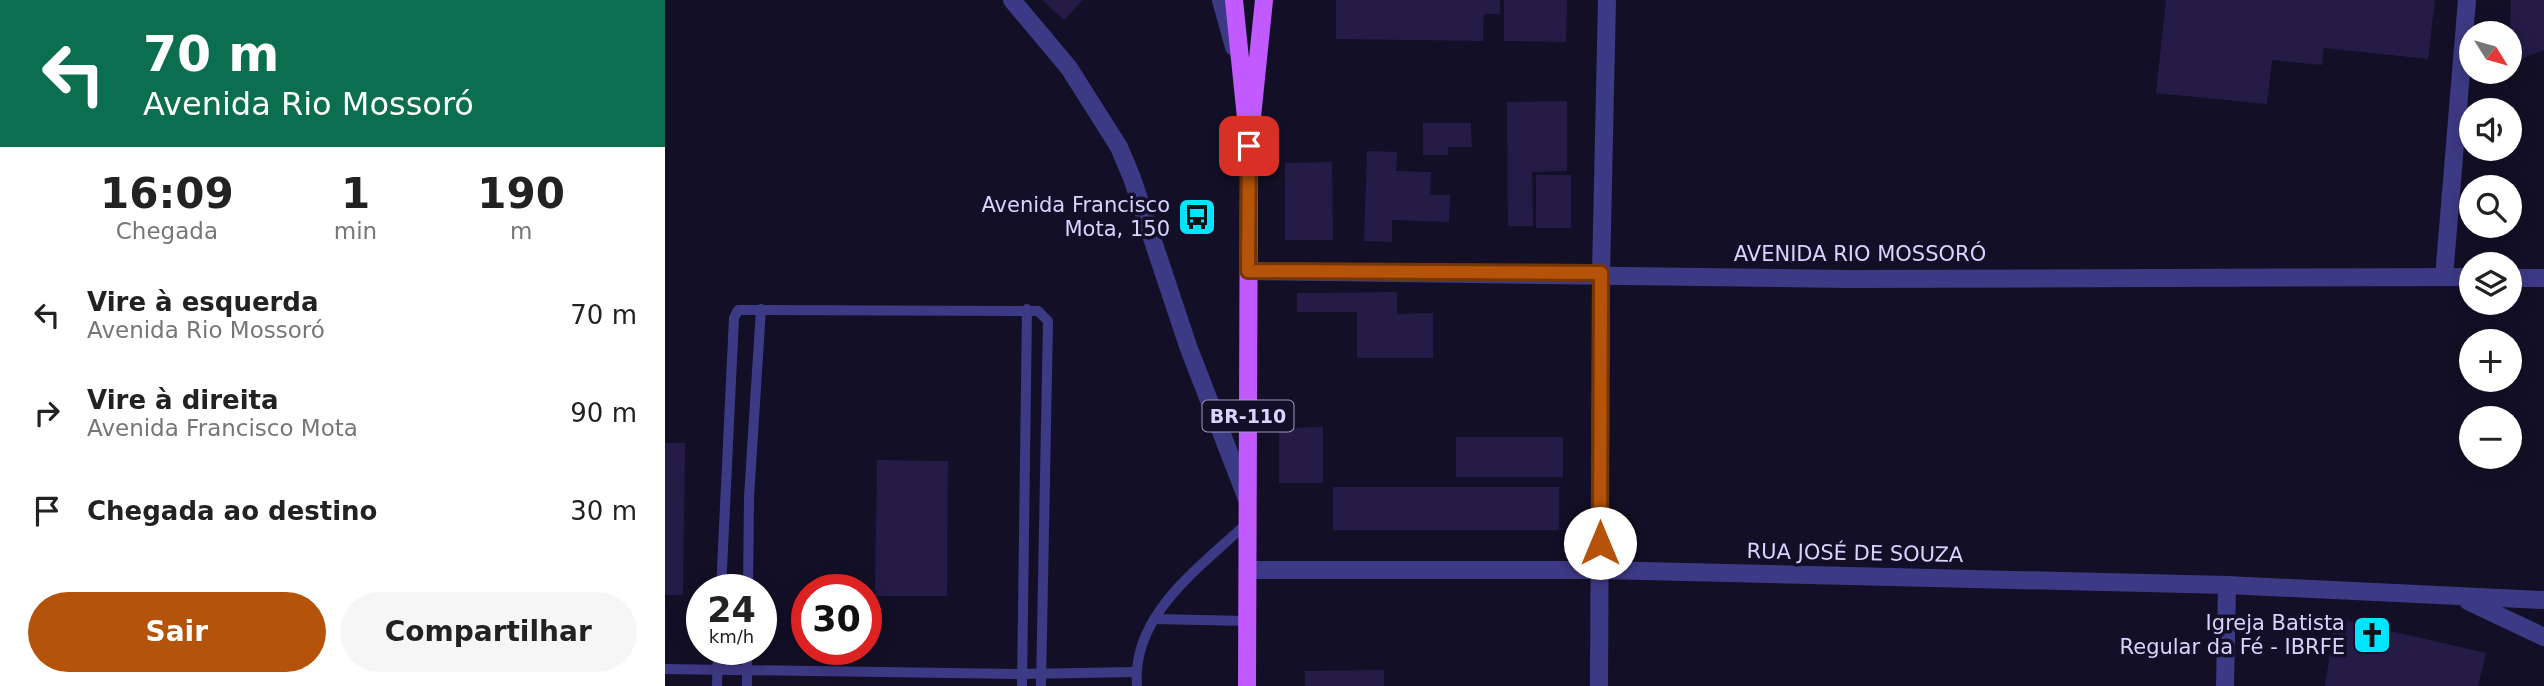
<!DOCTYPE html>
<html lang="pt">
<meta charset="utf-8">
<style>
body{margin:0;font-family:"DejaVu Sans",sans-serif;background:#f6f6f6;color:#222;height:100vh;display:flex;flex-direction:column;font-size:26px;white-space:nowrap}
*{box-sizing:border-box;margin:0}
p{font-size:23px;color:#767676}
.icon{flex:none;width:38px;height:38px;fill:none;stroke:currentColor;stroke-width:2;stroke-linecap:round;stroke-linejoin:round}
.map{position:relative;flex:1;overflow:hidden}
.details{display:flex;flex-direction:column;background:#fff;width:665px}
.details>*{flex:none}
.hud{background:#0b6e4f;color:#fff;overflow:hidden}
.needle{width:46px;rotate:127deg}
.buttons{position:absolute;left:1794px;top:21px;display:grid;gap:14px}
.buttons a{display:grid;place-items:center;width:63px;height:63px;border-radius:50%;background:#fff;box-shadow:0 4px 18px #0003;font-size:35px}
.speed{position:absolute;left:21px;top:574px;display:flex;gap:14px;font-size:35px;font-weight:700;text-align:center}
.speed>*{display:grid;place-content:center;width:91px;height:91px;border-radius:50%;background:#fff;box-shadow:0 4px 18px #0003;line-height:1}
.speed small{font-size:18px;font-weight:400}
.speed .limit{border:10px solid #d22;background:#fff;color:#111}
.pin{position:absolute;display:grid;place-items:center;width:60px;height:60px;color:#fff;margin:-30px;border-radius:14px;box-shadow:0 4px 10px #0006}
.me{position:absolute;width:77px;margin:-38px;rotate:0deg;stroke-linejoin:round;filter:drop-shadow(0 0 5px #0008)}
.turn{display:flex;align-items:center;gap:24px;height:147px;padding:0 28px;font-size:32px}
.turn .icon{width:91px;height:91px;stroke-width:2.5}
.turn b{display:block;font-size:49px;line-height:60px}
.eta{display:flex;justify-content:space-evenly;align-items:center;height:119px;text-align:center}
.eta b{font-size:42px;font-weight:800;line-height:49px}
.action{display:flex;gap:14px;margin-top:auto;padding:14px 28px}
.action a{flex:1;height:80px;border-radius:42px;background:#b45309;color:#fff;font-size:28px;font-weight:800;line-height:80px;text-align:center}
.action a+a{background:#f6f6f6;color:#222}
ul{padding:0;list-style:none}
li{display:flex;align-items:center;gap:21px;height:98px;padding:0 28px}
li div{flex:1}
li b{display:block;font-size:26px}
li em{font-style:normal}
main{display:flex;flex:1;min-height:0}
.map>svg:first-child{display:block}
</style>
<main>
<section class="details">
<div class="hud">
<div class="turn"><svg class="icon" aria-label="left" viewBox="0 0 24 24"><path d="M17 20v-9H6M10 6l-5 5 5 5"/></svg><div><b>70 m</b>Avenida Rio Mossoró</div></div>
</div>
<div class="eta">
<div><b>16:09</b><p>Chegada</p></div>
<div><b>1</b><p>min</p></div>
<div><b>190</b><p>m</p></div>
</div>
<ul>
<li><svg class="icon" aria-label="left" viewBox="0 0 24 24"><path d="M17 20v-9H6M10 6l-5 5 5 5"/></svg><div><b>Vire à esquerda</b><p>Avenida Rio Mossoró</p></div><em>70 m</em></li>
<li><svg class="icon" aria-label="right" viewBox="0 0 24 24"><path d="M7 20v-9h11M14 6l5 5-5 5"/></svg><div><b>Vire à direita</b><p>Avenida Francisco Mota</p></div><em>90 m</em></li>
<li><svg class="icon" aria-label="arrive" viewBox="0 0 24 24"><path d="M6 21V4h12l-3 4 3 4H6"/></svg><div><b>Chegada ao destino</b></div><em>30 m</em></li>
</ul>
<div class="action"><a>Sair</a><a>Compartilhar</a></div>
</section>
<div class="map">
<svg width="1879" height="686" viewBox="0 0 1879 686">
<rect width="100%" height="100%" fill="#130f26"/>
<g fill="#241b47">
<path d="M 377,0 L 418,0 L 399,20 Z"/>
<path d="M 671,0 L 835,0 L 835,14 L 819,14 L 818,41 L 671,39 Z"/>
<path d="M 839,0 L 902,0 L 901,42 L 839,41 Z"/>
<path d="M 1501,0 L 1770,0 L 1763,59 L 1659,48 L 1657,65 L 1607,60 L 1602,104 L 1491,93 Z"/>
<path d="M 1846,0 L 1879,0 L 1879,50 L 1844,63 Z"/>
<path d="M 902,101 L 902,171 L 867,172 L 868,226 L 843,226 L 842,102 Z"/>
<path d="M 758,123 L 806,123 L 807,147 L 783,147 L 783,155 L 758,155 Z"/>
<path d="M 702,151 L 732,152 L 731,171 L 766,172 L 765,195 L 785,195 L 784,222 L 727,220 L 727,242 L 699,241 Z"/>
<path d="M 667,162 L 668,240 L 620,240 L 620,163 Z"/>
<rect x="871" y="175" width="35" height="53"/>
<path d="M 732,292 L 732,314 L 768,313 L 768,358 L 692,358 L 692,312 L 632,312 L 632,293 Z"/>
<path d="M 658,427 L 658,483 L 614,483 L 614,428 Z"/>
<rect x="791" y="437" width="107" height="40"/>
<path d="M 0,443 L 20,443 L 18,595 L 0,595 Z"/>
<path d="M 212,460 L 283,461 L 282,596 L 210,596 Z"/>
<rect x="668" y="487" width="226" height="43"/>
<path d="M 1670,618 L 1821,653 L 1813,686 L 1660,686 Z"/>
<path d="M 719,670 L 719,686 L 640,686 L 640,671 Z"/>
</g>
<g fill="none" stroke-linecap="round" stroke-linejoin="round">
<g stroke="#3d3a85" stroke-width="10">
<path d="M 56,590 L 69,318 L 73,310 L 373,311 L 383,321 L 376,686"/>
<path d="M 83,590 L 84,497 L 96,309"/>
<path d="M 489,619 L 583,621"/>
<path d="M 0,669 L 357,674 L 471,672"/>
<path d="M 52,686 L 53,649"/>
<path d="M 82,686 L 82,649"/>
<path d="M 357,686 L 362,309"/>
<path d="M 472,686 C 466,614 536,567 583,522"/>
</g>
<g stroke="#3d3a85" stroke-width="18">
<path d="M 347,0 L 404,68 L 454,147 L 467,178 L 523,346 L 582,499"/>
<path d="M 583,271 L 1182,279 L 1806,277"/>
<path d="M 1779,277 L 1802,0"/>
<path d="M 1844,278 L 1879,278"/>
<path d="M 583,570 L 935,570 L 1562,585 L 1879,600"/>
<path d="M 1803,601 L 1879,637"/>
<path d="M 934,686 L 936,273 L 942,0"/>
<path d="M 1560,686 L 1562,585"/>
</g>
<path stroke="#3d3a85" stroke-width="18" d="M 556,0 L 569,47"/>
<g stroke="#c25bff" stroke-width="18">
<path d="M 569,0 L 581,118"/>
<path d="M 582,686 L 584,146 L 599,0"/>
</g>
</g>
<g fill="none" stroke-linecap="round" stroke-linejoin="round">
<defs>
<path id="route" d="M 584,146 L 583,271 L 936,273 L 935,543"/>
</defs>
<use href="#route" stroke="#753606" stroke-width="18"/>
<use href="#route" stroke="#b45309" stroke-width="12"/>
</g>
<defs>
<symbol id="bus-square" viewBox="-11 -11 22 22"><rect x="-9" y="-9" width="18" height="18" rx="4" fill="#00e5ff" stroke="#130f26"/><path d="M-5-6H5V4H4V6H2V4H-2V6H-4V4H-5ZM-3.5-4V0h7V-4ZM-3.5 1.2v1.5H-2V1.2ZM2 1.2v1.5H3.5V1.2Z" fill="#111"/></symbol>
<symbol id="church-square" viewBox="-11 -11 22 22"><rect x="-9" y="-9" width="18" height="18" rx="4" fill="#00e5ff" stroke="#130f26"/><path d="M-1.2-6h2.4v3.5h3.3v2.4h-3.3V6h-2.4V-.1h-3.3v-2.4h3.3Z" fill="#111"/></symbol>
</defs>
<g fill-rule="evenodd">
<use href="#bus-square" x="510" y="195" width="44" height="44"/>
<use href="#church-square" x="1685" y="613" width="44" height="44"/>
</g>
<g text-anchor="middle" stroke-width="7" stroke-linejoin="round" paint-order="stroke">
<rect fill="#130f26" stroke="#9e99be" stroke-width="2" x="537.5" y="400.5" width="91" height="31" rx="5"/>
<g font-size="19" font-weight="bold" fill="#d9d4ff">
<text x="583" y="423">BR-110</text>
</g>
<g font-size="21" fill="#d9d4ff" stroke="#130f26" text-anchor="end">
<text x="505" y="212">Avenida Francisco<tspan x="505" dy="24">Mota, 150</tspan></text>
<text x="1680" y="630">Igreja Batista<tspan x="1680" dy="24">Regular da Fé - IBRFE</tspan></text>
</g>
<g font-size="21" fill="#d9d4ff" stroke="#130f26">
<text x="1195" y="261">AVENIDA RIO MOSSORÓ</text>
<text transform="translate(1190 553) rotate(1)" y="7">RUA JOSÉ DE SOUZA</text>
</g>
</g>
</svg>
<div class="buttons">
<a><svg class="needle" viewBox="-14 -14 28 28"><path d="M0-13l5 13h-10z" fill="#e53935"/><path d="M0 13l5-13h-10z" fill="#767676"/></svg></a>
<a><svg class="icon" aria-label="sound" viewBox="0 0 24 24"><path d="M4 9h4l5-4v14l-5-4H4zM17 9q2 3 0 6"/></svg></a>
<a><svg class="icon" aria-label="search" viewBox="0 0 24 24"><circle cx="10" cy="10" r="6"/><path d="M15 15l6 6"/></svg></a>
<a><svg class="icon" aria-label="layers" viewBox="0 0 24 24"><path d="M12 4l9 5-9 5-9-5zM3 14l9 5 9-5"/></svg></a>
<a>+</a>
<a>−</a>
</div>
<div class="speed"><div>24<small>km/h</small></div><div class="limit">30</div></div>
<div class="pin" style="left:584px;top:146px;background:#d93025"><svg class="icon" aria-label="arrive" viewBox="0 0 24 24"><path d="M6 21V4h12l-3 4 3 4H6"/></svg></div>
<svg class="me" style="left:935px;top:543px" viewBox="-20 -20 40 40"><circle r="19" fill="#fff"/><path d="M0-13L10 11 0 6-10 11z" fill="#b45309"/></svg>
</div>
</main>
